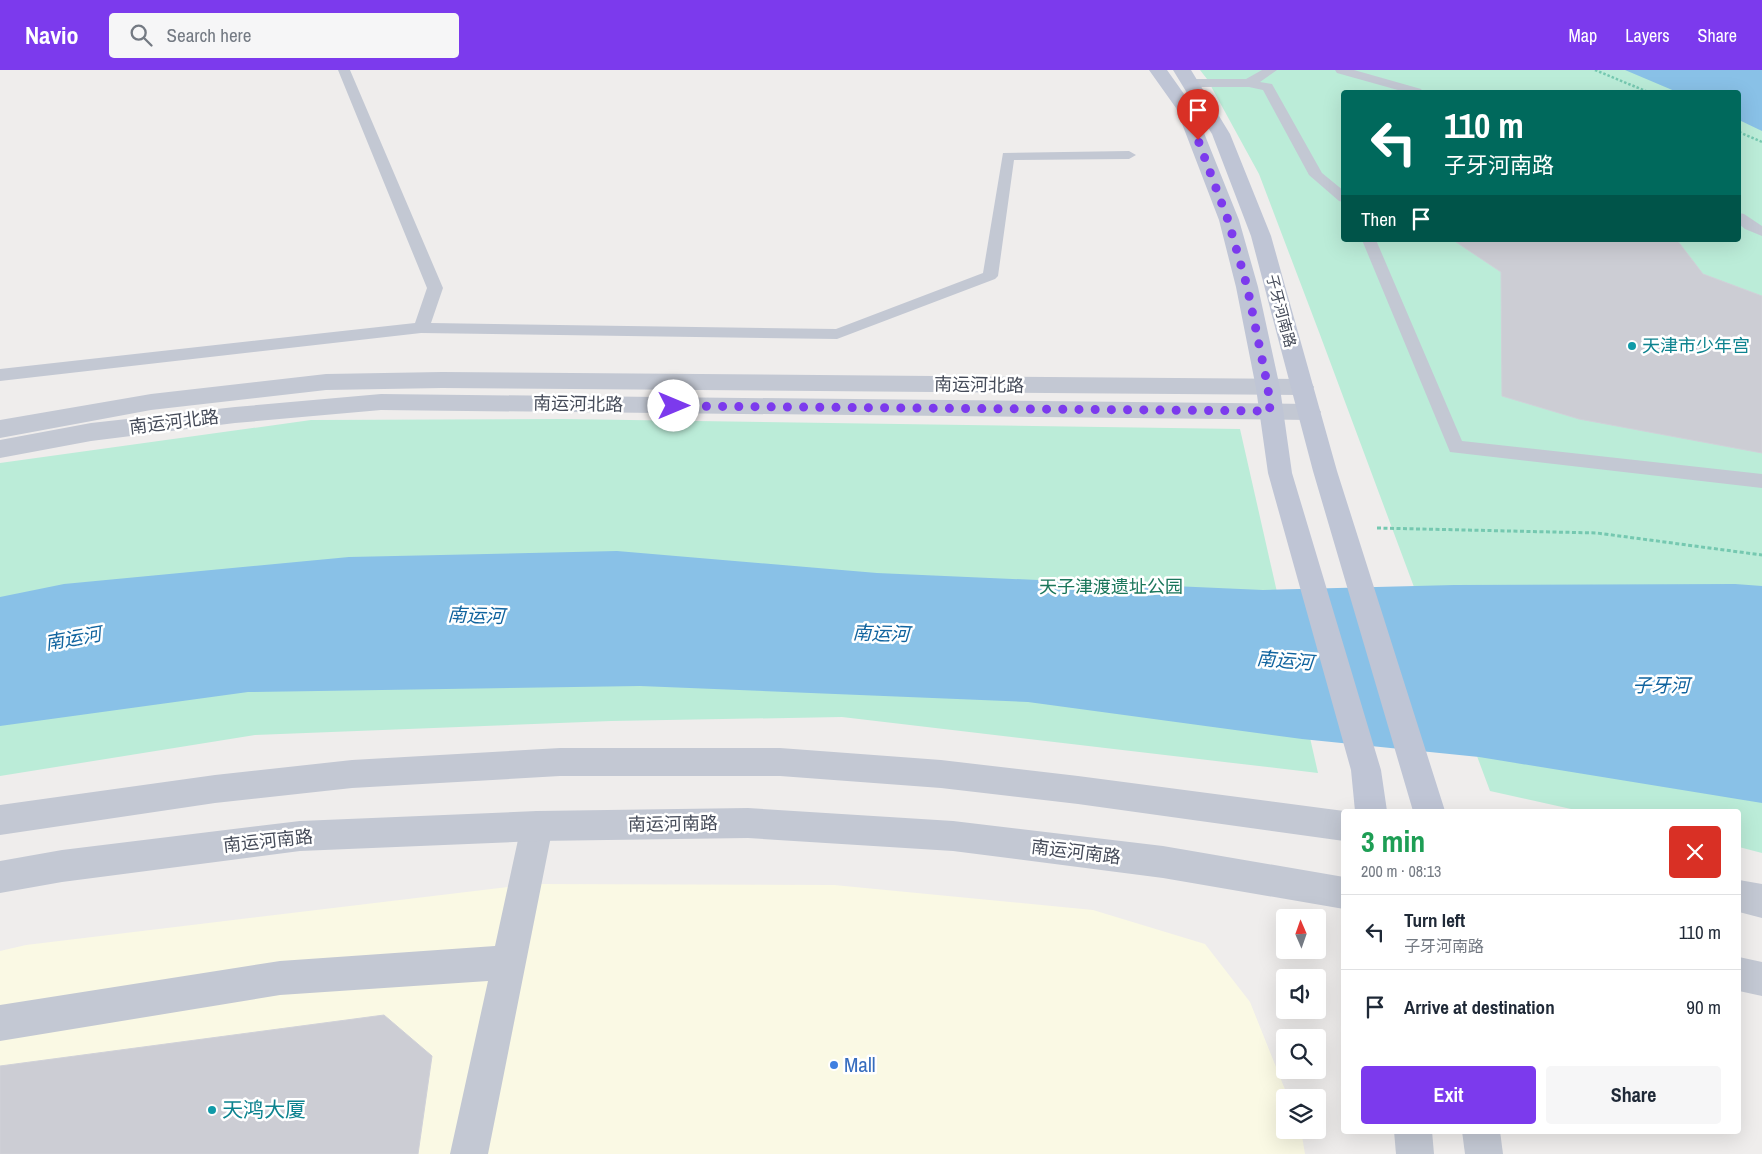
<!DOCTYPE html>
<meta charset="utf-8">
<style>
body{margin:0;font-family:"Archivo Narrow","Noto Sans SC",sans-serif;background:#f6f6f7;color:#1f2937;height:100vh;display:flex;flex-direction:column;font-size:19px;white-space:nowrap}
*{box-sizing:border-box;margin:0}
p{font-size:16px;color:#747a83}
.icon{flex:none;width:28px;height:28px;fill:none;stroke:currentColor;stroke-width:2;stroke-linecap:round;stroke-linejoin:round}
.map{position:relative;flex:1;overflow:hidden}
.sheet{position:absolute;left:1341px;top:739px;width:400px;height:325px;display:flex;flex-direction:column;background:#fff;border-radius:5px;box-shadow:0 5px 20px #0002}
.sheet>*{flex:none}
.guide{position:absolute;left:1341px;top:20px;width:400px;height:152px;border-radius:5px;box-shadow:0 5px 20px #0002;background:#00695c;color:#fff;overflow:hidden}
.needle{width:32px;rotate:358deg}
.fabs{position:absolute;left:1276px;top:839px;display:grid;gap:10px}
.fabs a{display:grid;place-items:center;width:50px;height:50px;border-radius:5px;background:#fff;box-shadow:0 5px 20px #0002;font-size:25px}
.pin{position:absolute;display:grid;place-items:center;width:42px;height:42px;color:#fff;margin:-51px -21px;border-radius:50% 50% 50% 0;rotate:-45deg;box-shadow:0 0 5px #0007}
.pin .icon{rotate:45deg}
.me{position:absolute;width:55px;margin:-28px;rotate:90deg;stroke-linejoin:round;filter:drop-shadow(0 0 4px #0008)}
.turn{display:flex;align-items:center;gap:18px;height:105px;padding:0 20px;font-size:22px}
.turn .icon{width:65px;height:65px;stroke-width:2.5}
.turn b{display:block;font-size:35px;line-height:42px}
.then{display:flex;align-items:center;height:48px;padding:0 20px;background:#0003;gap:10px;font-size:19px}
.round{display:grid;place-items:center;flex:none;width:52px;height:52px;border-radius:5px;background:#f6f6f7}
.headline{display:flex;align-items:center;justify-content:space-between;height:85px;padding:0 20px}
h1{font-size:30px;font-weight:800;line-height:38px;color:#1e9e55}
.cta{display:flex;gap:10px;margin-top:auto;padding:10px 20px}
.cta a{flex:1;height:58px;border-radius:5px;background:#7c3aed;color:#fff;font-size:20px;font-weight:800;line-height:58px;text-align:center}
.cta a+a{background:#f6f6f7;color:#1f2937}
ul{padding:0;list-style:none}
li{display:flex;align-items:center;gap:15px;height:75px;padding:0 20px;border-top:1px solid #e0e1e3}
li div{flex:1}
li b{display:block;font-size:19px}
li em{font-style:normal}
header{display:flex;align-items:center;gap:30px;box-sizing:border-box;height:70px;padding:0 25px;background:#7c3aed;color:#fff}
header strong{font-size:24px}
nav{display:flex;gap:28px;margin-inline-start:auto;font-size:18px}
.search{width:350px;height:45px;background:#f6f6f7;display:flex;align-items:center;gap:12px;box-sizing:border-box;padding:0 18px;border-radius:5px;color:#747a83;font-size:19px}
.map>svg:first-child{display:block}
</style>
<header>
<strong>Navio</strong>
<div class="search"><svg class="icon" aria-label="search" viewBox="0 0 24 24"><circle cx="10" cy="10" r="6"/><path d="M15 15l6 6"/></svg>Search here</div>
<nav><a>Map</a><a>Layers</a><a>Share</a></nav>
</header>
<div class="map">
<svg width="1762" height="1084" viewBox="0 0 1762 1084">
<rect width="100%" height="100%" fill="#efedec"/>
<path fill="#faf9e4" d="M 533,814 L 834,815 L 1093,840 L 1205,874 L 1250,932 L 1288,1027 L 1285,1028 L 1285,1060 L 1301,1060 L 1305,1084 L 0,1084 L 0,881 L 26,875 Z"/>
<g fill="#bbecd8" fill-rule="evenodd">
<path d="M 1200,0 L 1762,0 L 1762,783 L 1739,777 L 1739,741 L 1580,741 L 1490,721 L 1319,262 L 1259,104 L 1207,9 ZM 1344,22 L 1739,22 L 1739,170 L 1344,170 Z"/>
<path d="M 563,349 L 1240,359 L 1318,703 L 842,647 L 611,651 L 255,665 L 0,706 L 0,393 L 311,350 Z"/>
</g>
<g fill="#89c1e7">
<path d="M 1625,0 L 1762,0 L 1762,61 L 1739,50 L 1739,22 L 1677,22 Z"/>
<path d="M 617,481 L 877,503 L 1263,520 L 1454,515 L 1735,514 L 1762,516 L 1762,733 L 1479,687 L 1302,669 L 1028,632 L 640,616 L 248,622 L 0,656 L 0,527 L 64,514 L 349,487 Z"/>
</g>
<g fill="#cccdd4" stroke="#d0d1d8">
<path d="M 1453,170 L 1677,170 L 1703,204 L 1762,226 L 1762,383 L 1579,349 L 1502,326 L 1501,202 Z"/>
<path d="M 384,945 L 432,986 L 418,1084 L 0,1084 L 0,996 Z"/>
</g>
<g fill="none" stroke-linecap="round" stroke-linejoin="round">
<g stroke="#75c8b0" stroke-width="2.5" stroke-dasharray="2.5 2" stroke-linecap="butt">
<path d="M 1595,0 L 1648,22"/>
<path d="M 1739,62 L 1762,72"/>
</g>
<path stroke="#75c8b0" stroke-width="3" stroke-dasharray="4 2.5" stroke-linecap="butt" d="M 1377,458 L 1597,463 L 1762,485"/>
<g fill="#c3c8d3" fill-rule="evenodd">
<path d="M 338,0 L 350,0 L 443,218 L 431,253 L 836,259 L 983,203 L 1003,83 L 1129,81 L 1136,85 L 1129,89 L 1014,90 L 998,206 L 995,209 L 837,269 L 421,263 L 0,311 L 0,299 L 415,253 L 427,218 Z"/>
<path d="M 1262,0 L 1277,0 L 1260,12 L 1272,14 L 1322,103 L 1344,121 L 1344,132 L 1339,131 L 1309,105 L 1263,20 L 1249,17 L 1191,17 L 1185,13 L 1191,9 L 1246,9 Z"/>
<path d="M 1335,0 L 1354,0 L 1421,19 L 1423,22 L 1405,22 L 1337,3 Z"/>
<path d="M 1739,143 L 1744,144 L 1762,156 L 1762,166 L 1745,159 L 1739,154 Z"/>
<path d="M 1362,170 L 1376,170 L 1462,371 L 1762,404 L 1762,418 L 1450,382 Z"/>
</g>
<path fill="#c3c8d3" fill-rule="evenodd" d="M 537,741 L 548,745 L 553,756 L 488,1084 L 450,1084 L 488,911 L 280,925 L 0,971 L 0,935 L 280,891 L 495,876 L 521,756 L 526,745 Z"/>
<g fill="#c3c8d3" fill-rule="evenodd">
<path d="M 442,302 L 1302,309 L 1310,311 L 1314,317 L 1310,323 L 1302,325 L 442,318 L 326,320 L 151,340 L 0,368 L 0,350 L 151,324 L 326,304 Z"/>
<path d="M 381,324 L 1309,334 L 1317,336 L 1321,342 L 1317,348 L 1309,350 L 381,340 L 235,353 L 91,371 L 0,388 L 0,370 L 91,353 L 235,337 Z"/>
<path d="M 560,678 L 780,678 L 941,690 L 1078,706 L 1344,741 L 1344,771 L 1078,734 L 941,718 L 780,706 L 560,706 L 352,718 L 215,733 L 0,765 L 0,735 L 215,705 L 352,690 Z"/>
<path d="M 748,738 L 953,751 L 1163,776 L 1344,807 L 1344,839 L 1163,808 L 953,781 L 748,768 L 537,771 L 300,781 L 62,812 L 0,823 L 0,791 L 62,780 L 300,751 L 537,741 Z"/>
<path d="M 1739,810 L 1762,814 L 1762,848 L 1739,842 Z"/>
<path d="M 1739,887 L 1762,892 L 1762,926 L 1739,921 Z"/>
<path d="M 1394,1061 L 1432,1061 L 1434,1084 L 1396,1084 Z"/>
<path d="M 1462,1061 L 1500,1061 L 1503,1084 L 1465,1084 Z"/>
</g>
<g fill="#bfc5d5" fill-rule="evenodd">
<path d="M 1149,0 L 1167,0 L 1194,38 L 1239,150 L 1258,217 L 1280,318 L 1292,403 L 1381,700 L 1387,741 L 1355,741 L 1351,700 L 1268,403 L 1256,318 L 1236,217 L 1219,150 L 1176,38 Z"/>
<path d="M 1173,0 L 1191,0 L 1230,64 L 1271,166 L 1337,401 L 1445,741 L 1413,741 L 1313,401 L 1251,166 L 1212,64 Z"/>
</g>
</g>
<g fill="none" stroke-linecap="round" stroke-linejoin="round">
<path stroke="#7c3aed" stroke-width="9" stroke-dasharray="0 16.2" d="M 674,336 L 1270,341 L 1268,318 L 1247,216 L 1228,150 L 1198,70"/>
</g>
<g fill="#0f9aa8" stroke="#fff" stroke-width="2">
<circle cx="1632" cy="276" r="5"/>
<circle cx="212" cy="1040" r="5"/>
</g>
<circle fill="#3f7fe0" stroke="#fff" stroke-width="2" cx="834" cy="995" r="5"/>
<g text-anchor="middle" stroke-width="5" stroke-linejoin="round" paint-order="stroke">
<g font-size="15" fill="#454b59" stroke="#fff">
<text transform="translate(1281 241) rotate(75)" y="5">子牙河南路</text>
</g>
<g font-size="18" fill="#0d838f" stroke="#fff" text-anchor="start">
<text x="1642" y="282">天津市少年宫</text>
</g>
<g font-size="18" fill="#454b59" stroke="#fff">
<text transform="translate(979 315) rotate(1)" y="6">南运河北路</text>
<text transform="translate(578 334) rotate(1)" y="6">南运河北路</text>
<text transform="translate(174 352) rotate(-7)" y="6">南运河北路</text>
<text transform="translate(673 754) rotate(-1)" y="6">南运河南路</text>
<text transform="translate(268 771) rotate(-6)" y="6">南运河南路</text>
<text transform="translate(1076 782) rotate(7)" y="6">南运河南路</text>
</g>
<g font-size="18" fill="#1a765b" stroke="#fff">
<text x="1111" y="523">天子津渡遗址公园</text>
</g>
<g font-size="19" font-style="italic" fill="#11649f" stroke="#fff">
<text transform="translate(476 545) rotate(2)" y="7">南运河</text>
<text transform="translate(881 563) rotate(2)" y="7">南运河</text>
<text transform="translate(73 568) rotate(-10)" y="7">南运河</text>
<text transform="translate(1285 590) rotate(5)" y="7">南运河</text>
<text x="1661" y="622">子牙河</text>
</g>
<g font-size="21" fill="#366cbe" stroke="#fff" text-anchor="start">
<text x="844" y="1002">Mall</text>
</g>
<g font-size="21" fill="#0d838f" stroke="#fff" text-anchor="start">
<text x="222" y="1047">天鸿大厦</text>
</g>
</g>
</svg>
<div class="fabs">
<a><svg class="needle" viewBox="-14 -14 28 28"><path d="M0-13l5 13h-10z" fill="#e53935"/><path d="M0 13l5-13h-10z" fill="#747a83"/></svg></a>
<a><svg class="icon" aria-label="sound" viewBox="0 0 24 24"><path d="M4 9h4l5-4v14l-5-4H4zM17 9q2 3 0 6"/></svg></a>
<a><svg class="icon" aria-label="search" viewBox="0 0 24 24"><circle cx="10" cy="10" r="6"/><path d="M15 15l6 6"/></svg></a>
<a><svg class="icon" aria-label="layers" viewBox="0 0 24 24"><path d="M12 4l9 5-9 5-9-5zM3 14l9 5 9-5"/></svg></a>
</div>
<div class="pin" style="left:1198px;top:70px;background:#d93025"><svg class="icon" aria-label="arrive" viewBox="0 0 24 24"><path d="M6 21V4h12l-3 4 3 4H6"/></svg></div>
<svg class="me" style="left:674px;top:336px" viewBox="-20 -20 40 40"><circle r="19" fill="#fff"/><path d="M0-13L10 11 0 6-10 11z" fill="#7c3aed"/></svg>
<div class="guide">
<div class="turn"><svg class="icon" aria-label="left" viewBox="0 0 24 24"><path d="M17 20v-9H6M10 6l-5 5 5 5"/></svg><div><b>110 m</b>子牙河南路</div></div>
<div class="then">Then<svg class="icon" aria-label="arrive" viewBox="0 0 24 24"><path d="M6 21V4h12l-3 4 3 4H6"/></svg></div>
</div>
<section class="sheet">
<div class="headline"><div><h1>3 min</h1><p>200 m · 08:13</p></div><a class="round" style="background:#d93025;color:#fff"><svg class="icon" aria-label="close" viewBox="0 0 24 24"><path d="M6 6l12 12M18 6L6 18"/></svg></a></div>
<ul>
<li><svg class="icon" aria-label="left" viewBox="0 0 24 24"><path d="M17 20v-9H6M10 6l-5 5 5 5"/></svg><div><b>Turn left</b><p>子牙河南路</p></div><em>110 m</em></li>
<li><svg class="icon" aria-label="arrive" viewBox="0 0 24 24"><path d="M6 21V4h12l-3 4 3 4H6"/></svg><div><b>Arrive at destination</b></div><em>90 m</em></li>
</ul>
<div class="cta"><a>Exit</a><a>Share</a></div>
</section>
</div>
